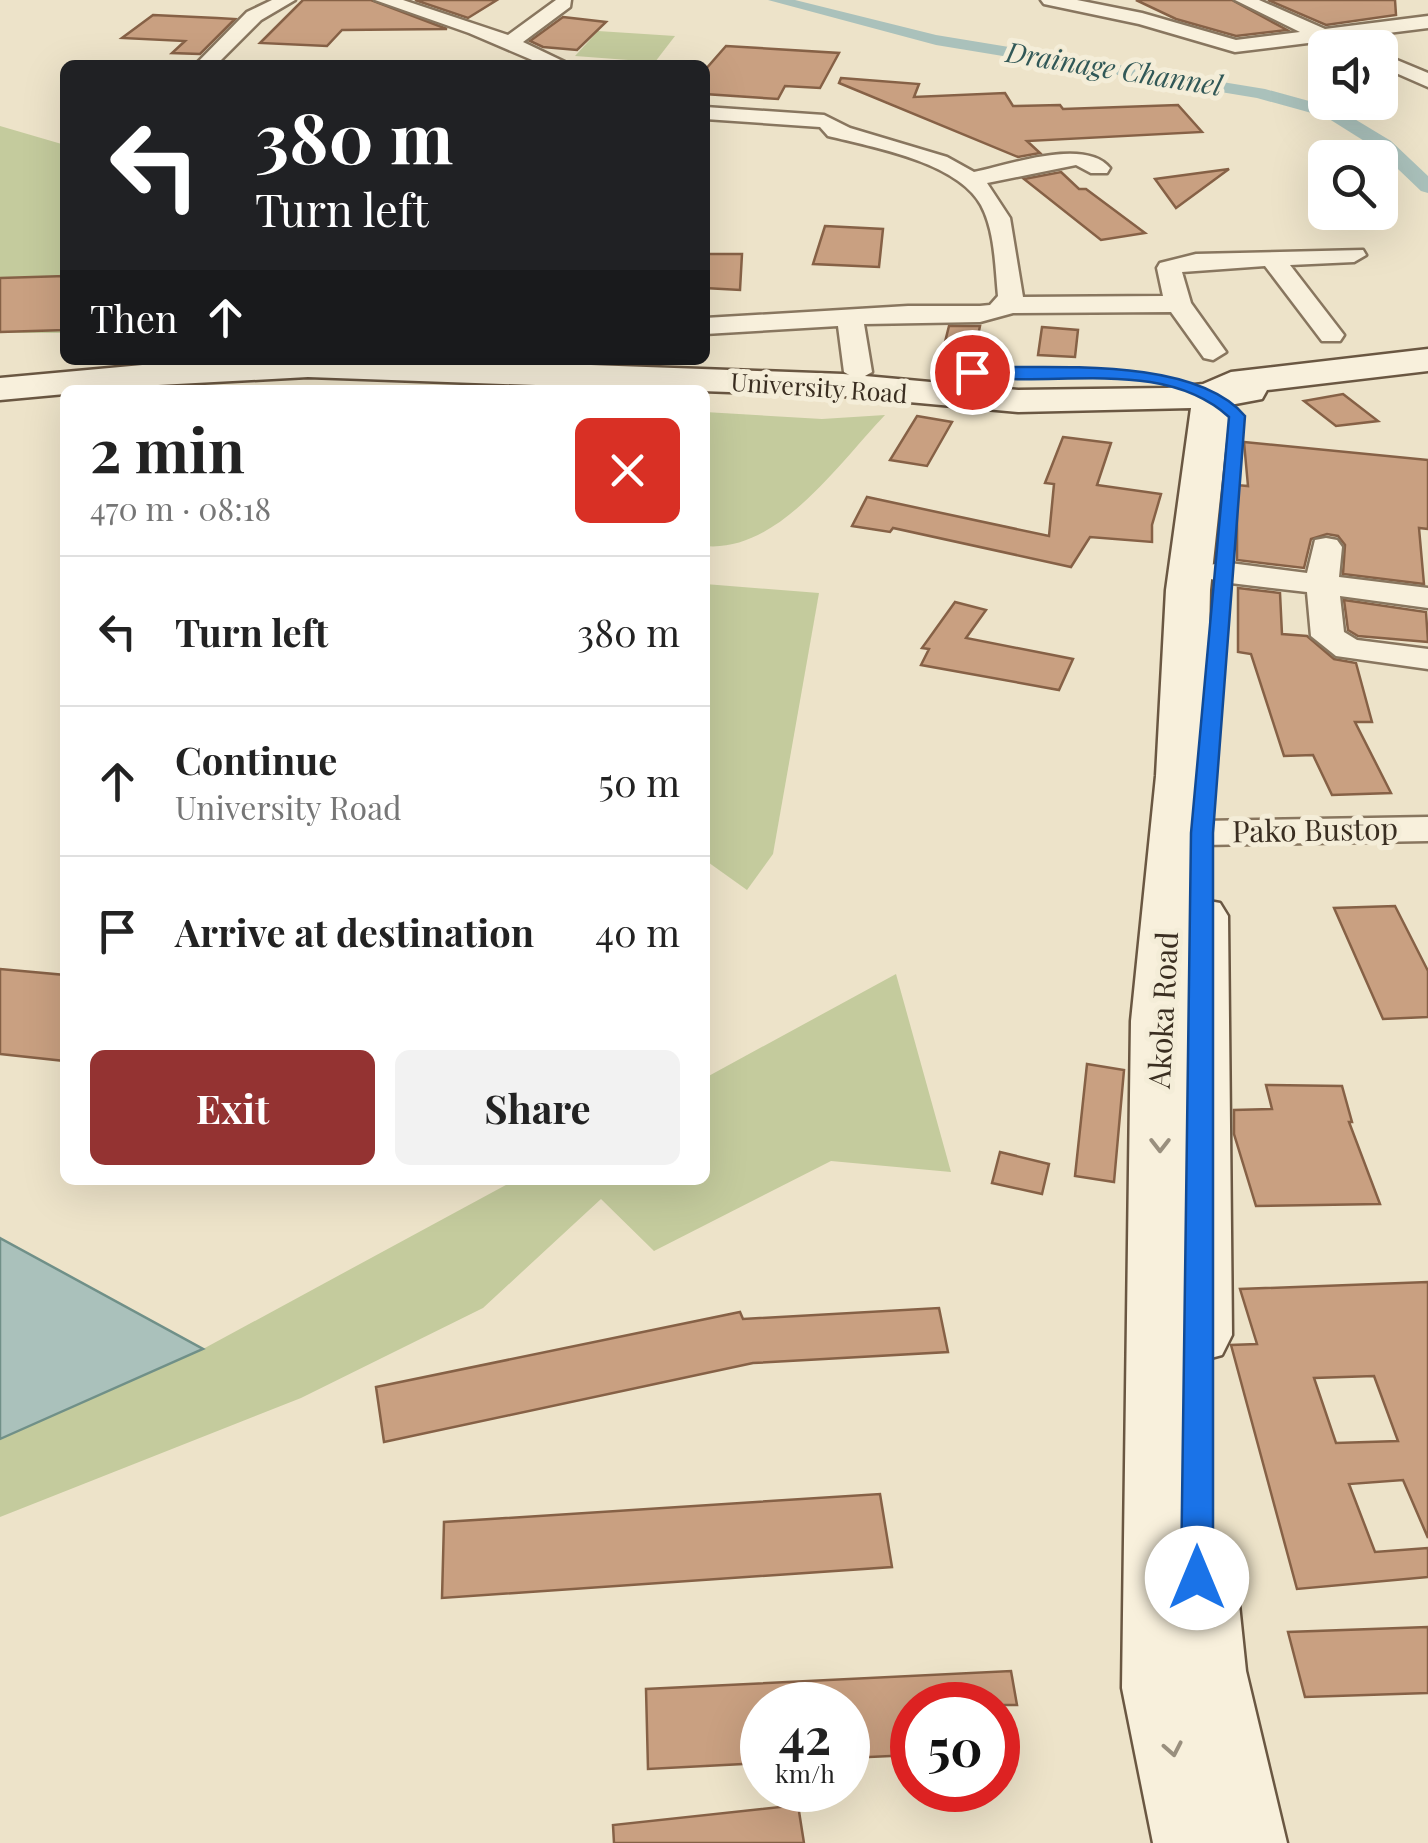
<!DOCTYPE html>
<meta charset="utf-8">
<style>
body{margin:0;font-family:"Playfair Display",serif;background:#f2f2f2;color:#222;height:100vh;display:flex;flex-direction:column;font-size:38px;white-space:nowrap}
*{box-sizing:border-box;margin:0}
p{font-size:32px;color:#767676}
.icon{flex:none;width:55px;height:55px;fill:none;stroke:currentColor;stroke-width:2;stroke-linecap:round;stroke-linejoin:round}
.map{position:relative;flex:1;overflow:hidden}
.panel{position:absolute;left:60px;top:385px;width:650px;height:800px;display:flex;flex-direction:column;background:#fff;border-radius:15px;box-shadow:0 10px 40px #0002}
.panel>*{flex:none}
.hud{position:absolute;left:60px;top:60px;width:650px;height:305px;border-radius:15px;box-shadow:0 10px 40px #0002;background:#202124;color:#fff;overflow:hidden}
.controls{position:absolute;left:1308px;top:30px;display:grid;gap:20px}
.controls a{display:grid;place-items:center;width:90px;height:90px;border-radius:15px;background:#fff;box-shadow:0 10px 40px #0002;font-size:50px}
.speed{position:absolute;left:740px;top:1682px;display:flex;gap:20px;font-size:50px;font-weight:700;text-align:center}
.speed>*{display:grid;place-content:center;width:130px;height:130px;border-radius:50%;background:#fff;box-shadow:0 10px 40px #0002;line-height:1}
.speed small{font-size:25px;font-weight:400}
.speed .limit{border:15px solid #d22;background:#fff;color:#111}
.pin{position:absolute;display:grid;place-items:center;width:85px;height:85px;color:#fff;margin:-42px;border:5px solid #fff;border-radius:50%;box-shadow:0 2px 10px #0007}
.me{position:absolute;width:110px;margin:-55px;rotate:0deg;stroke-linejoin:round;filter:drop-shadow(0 0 8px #0008)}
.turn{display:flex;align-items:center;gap:35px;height:210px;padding:0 30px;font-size:45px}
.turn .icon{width:130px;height:130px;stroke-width:2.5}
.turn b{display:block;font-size:70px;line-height:85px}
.then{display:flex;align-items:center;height:95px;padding:0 30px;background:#0003;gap:20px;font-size:38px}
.round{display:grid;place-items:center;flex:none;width:105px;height:105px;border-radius:15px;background:#f2f2f2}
.headline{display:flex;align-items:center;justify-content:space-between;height:170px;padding:0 30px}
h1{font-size:60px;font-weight:700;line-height:75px}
.button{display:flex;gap:20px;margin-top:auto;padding:20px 30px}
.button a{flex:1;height:115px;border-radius:15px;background:#943332;color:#fff;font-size:40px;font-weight:700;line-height:115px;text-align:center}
.button a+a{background:#f2f2f2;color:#222}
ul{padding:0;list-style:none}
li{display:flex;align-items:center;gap:30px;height:150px;padding:0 30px;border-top:2px solid #e0e0e0}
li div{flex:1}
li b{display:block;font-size:38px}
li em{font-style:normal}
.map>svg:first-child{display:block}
</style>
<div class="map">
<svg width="1428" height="1843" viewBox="0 0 1428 1843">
<rect width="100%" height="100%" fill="#ede3c9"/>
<g fill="#c4cb9d">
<path d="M 598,31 L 675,36 L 655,62 L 575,56 Z"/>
<path d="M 0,126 L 65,145 L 65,333 L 0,333 Z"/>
<path d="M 705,412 L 822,419 L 885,415 C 839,463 778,553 705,546 Z"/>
<path d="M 705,584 L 819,593 L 773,854 L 747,890 L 705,860 Z"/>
<path d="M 896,974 L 951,1172 L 831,1161 L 654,1251 L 601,1199 L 483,1308 L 301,1398 L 0,1517 L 0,1439 L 203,1349 L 515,1180 L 705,1180 L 705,1078 Z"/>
</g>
<path fill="#aac1bb" stroke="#709088" stroke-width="2.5" d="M 0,1238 L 203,1349 L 0,1439 Z"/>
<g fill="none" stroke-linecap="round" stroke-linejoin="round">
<path fill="#aac1bb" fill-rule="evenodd" d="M 768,0 L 795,0 L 936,35 L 1265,89 L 1338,109 L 1391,141 L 1428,176 L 1428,193 L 1421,191 L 1377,149 L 1326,117 L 1257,98 L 936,45 Z"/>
</g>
<g fill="#c9a081" stroke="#866146" stroke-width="2.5" fill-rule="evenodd">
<path d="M 303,0 L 371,0 L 447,29 L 342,30 L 327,46 L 260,43 Z"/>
<path d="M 415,0 L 497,0 L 468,18 Z"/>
<path d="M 1136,0 L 1232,0 L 1287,30 L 1236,36 L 1176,19 Z"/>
<path d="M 1268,0 L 1395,0 L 1396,15 L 1326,25 Z"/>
<path d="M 153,15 L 217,18 L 235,19 L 200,54 L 172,53 L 185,41 L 122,38 Z"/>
<path d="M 563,17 L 606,22 L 577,50 L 543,47 L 530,41 Z"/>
<path d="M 726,46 L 839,53 L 820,88 L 785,86 L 778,99 L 705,94 L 705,70 Z"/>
<path d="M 841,78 L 919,84 L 914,97 L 1005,93 L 1013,106 L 1060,105 L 1063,109 L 1178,105 L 1202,132 L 1027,141 L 1040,153 L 1018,157 L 839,83 Z"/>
<path d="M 1229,169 L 1176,208 L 1155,179 Z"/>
<path d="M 1061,172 L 1079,189 L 1086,189 L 1145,233 L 1101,240 L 1024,179 Z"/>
<path d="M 825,226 L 883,229 L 879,267 L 813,264 Z"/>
<path d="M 705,254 L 742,254 L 740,290 L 705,288 Z"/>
<path d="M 65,276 L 65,330 L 0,332 L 0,278 Z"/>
<path d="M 949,326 L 980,326 L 972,365 L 940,362 Z"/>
<path d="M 1042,327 L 1078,330 L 1075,357 L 1038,355 Z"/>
<path d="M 1343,394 L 1378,421 L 1336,426 L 1304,401 Z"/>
<path d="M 917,416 L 952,422 L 927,466 L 890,460 Z"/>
<path d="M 1063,437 L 1111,443 L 1097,485 L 1161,494 L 1152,525 L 1152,542 L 1090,537 L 1071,567 L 893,528 L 890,532 L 852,526 L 867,497 L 1049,536 L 1054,484 L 1045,483 Z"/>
<path d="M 1244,442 L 1428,460 L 1428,529 L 1419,528 L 1424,584 L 1343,574 L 1345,545 L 1338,536 L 1327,534 L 1311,539 L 1304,568 L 1237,560 L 1237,485 L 1248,486 Z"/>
<path d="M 1238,588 L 1280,593 L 1282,634 L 1307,636 L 1334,659 L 1356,663 L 1372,722 L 1355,722 L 1391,793 L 1332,795 L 1313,755 L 1284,756 L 1251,654 L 1238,652 Z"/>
<path d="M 1344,600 L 1426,612 L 1428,642 L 1358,636 L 1348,630 Z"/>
<path d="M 955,602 L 986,610 L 966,638 L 1073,659 L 1059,690 L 921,665 L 929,649 L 922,648 Z"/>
<path d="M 1395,906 L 1428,971 L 1428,1017 L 1383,1019 L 1334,908 Z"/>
<path d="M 0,969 L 65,975 L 65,1061 L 0,1054 Z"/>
<path d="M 1087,1064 L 1124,1070 L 1114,1182 L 1075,1176 Z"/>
<path d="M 1266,1085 L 1342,1086 L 1352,1122 L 1349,1122 L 1380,1204 L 1256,1206 L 1234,1134 L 1234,1110 L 1272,1109 Z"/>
<path d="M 1000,1152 L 1049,1164 L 1042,1194 L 992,1183 Z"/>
<path d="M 1428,1282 L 1428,1538 L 1403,1480 L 1349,1484 L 1375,1552 L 1428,1548 L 1428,1577 L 1297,1589 L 1231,1345 L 1257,1344 L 1240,1289 ZM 1374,1376 L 1398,1441 L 1336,1443 L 1314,1378 Z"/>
<path d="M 939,1308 L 948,1352 L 753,1363 L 384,1442 L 376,1387 L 740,1312 L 743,1319 Z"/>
<path d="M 880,1494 L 892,1567 L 442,1598 L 444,1522 Z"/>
<path d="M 1428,1627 L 1428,1693 L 1305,1697 L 1288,1632 Z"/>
<path d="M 1011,1671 L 1017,1705 L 912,1705 L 912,1755 L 848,1758 L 848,1705 L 762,1705 L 762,1763 L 648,1769 L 646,1689 Z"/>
<path d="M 798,1805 L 804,1843 L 614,1843 L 613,1825 Z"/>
</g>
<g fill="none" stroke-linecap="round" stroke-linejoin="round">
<defs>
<g id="street">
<path d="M 272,0 L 295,0 L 261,20 L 216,65 L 195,65 L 247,12 Z"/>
<path d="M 375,0 L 403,0 L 508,35 L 556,0 L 571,0 L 570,7 L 523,42 L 571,65 L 544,65 L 469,33 Z"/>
<path d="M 1041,0 L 1077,0 L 1142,13 L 1236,40 L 1300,32 L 1235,0 L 1259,0 L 1325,29 L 1428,16 L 1428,28 L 1235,52 L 1139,24 L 1044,4 Z"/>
<path d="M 1380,53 L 1428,73 L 1428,87 L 1380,66 Z"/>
<path d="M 705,107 L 824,115 L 850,128 L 947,157 L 974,172 C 1009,165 1085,137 1110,168 L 1107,173 L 1091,173 L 1076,165 L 987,183 L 1010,218 L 1023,297 L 1163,296 L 1157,268 L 1160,263 L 1196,254 L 1363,250 L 1366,255 L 1354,262 L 1290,265 L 1344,335 L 1340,341 L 1322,341 L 1265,266 L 1182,272 L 1191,303 L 1226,352 L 1213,360 L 1204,358 L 1171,312 L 1013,313 L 980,322 L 864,324 L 872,372 L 858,380 L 844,372 L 838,326 L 705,334 L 705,318 L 908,306 L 980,306 L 990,305 L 998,296 C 995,266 995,231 981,205 C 957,162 873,147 828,136 L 820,127 L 705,119 Z"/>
<path d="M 1326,538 L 1337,540 L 1342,547 L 1339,577 L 1428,588 L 1428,608 L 1340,596 L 1344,632 L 1357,640 L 1428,649 L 1428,669 L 1336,656 L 1311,636 L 1307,592 L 1222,582 L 1211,579 L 1206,572 L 1211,565 L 1222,562 L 1307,573 L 1315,540 Z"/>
<path d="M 1428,817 L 1428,841 L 1202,845 L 1189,841 L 1183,833 L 1189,825 L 1202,821 Z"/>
</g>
<path id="secondary" d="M 1428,349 L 1428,371 L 1267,390 L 1262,399 L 1230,405 L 1210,590 L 1206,776 L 1198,899 L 1220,903 L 1228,916 L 1232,1335 L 1222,1355 L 1196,1362 L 1199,1532 L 1224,1542 L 1235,1566 L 1246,1671 L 1287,1843 L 1153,1843 L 1122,1688 L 1131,1021 L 1156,776 L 1166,590 L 1191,408 L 1018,412 L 843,396 L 308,377 L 65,390 L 65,394 L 0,400 L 0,378 L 197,360 L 453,360 L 843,374 L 1018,390 L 1167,388 L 1203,384 L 1231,372 Z"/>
</defs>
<use href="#street" stroke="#88765f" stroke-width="5"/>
<use href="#secondary" stroke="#6a5742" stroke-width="5"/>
<use href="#street" fill="#f8f0dc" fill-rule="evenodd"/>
<use href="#secondary" fill="#f8f0dc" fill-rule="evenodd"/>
</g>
<defs><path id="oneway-chevron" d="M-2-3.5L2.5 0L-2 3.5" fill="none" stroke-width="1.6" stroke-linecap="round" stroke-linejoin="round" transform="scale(2.5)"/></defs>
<g stroke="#998f7e">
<use href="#oneway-chevron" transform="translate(1160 1145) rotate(90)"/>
<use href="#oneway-chevron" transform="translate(1173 1749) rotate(79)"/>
</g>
<path fill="#1a73e8" stroke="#114b97" stroke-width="2.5" d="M 972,367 C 1047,369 1193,355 1245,416 L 1213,833 L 1213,1578 L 1208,1588 L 1197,1593 L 1186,1588 L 1181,1578 L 1191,833 L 1229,417 C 1161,355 1050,390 966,375 L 966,368 Z"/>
<g text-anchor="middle" stroke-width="10" stroke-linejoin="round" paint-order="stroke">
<g font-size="25" fill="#3a2e21" stroke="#f4edd8">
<text transform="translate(819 388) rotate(4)" y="9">University Road</text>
</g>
<g font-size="28" font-style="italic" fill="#315857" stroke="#f4edd8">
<text transform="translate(1114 69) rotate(9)" y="10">Drainage Channel</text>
</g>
<g font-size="30" fill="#3a2e21" stroke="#f4edd8">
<text transform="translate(1315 831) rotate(-1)" y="10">Pako Bustop</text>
<text transform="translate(1164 1010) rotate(-87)" y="10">Akoka Road</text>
</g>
</g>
</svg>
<div class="controls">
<a><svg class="icon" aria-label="sound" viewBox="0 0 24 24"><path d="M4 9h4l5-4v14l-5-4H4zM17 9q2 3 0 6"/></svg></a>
<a><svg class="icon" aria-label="search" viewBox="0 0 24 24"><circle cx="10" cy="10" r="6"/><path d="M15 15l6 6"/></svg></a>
</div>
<div class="speed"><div>42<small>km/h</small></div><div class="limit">50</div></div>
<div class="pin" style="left:972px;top:372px;background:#d93025"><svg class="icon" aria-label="arrive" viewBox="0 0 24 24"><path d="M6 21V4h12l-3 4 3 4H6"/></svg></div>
<svg class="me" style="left:1197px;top:1578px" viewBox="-20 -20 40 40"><circle r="19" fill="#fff"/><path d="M0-13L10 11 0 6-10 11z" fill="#1a73e8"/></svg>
<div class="hud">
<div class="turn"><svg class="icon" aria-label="left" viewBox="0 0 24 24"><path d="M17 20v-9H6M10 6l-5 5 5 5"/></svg><div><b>380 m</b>Turn left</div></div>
<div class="then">Then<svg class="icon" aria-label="ahead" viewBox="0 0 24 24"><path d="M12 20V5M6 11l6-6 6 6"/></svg></div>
</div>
<section class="panel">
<div class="headline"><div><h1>2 min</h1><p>470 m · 08:18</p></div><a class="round" style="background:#d93025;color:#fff"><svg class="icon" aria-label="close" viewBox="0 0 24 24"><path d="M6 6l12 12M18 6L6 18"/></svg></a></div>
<ul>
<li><svg class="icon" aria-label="left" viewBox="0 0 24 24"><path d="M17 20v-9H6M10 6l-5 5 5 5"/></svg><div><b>Turn left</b></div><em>380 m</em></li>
<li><svg class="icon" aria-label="ahead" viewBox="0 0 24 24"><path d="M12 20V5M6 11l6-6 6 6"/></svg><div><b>Continue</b><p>University Road</p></div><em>50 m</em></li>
<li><svg class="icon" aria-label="arrive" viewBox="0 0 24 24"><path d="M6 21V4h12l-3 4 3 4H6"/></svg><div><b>Arrive at destination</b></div><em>40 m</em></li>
</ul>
<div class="button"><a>Exit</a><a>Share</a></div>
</section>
</div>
